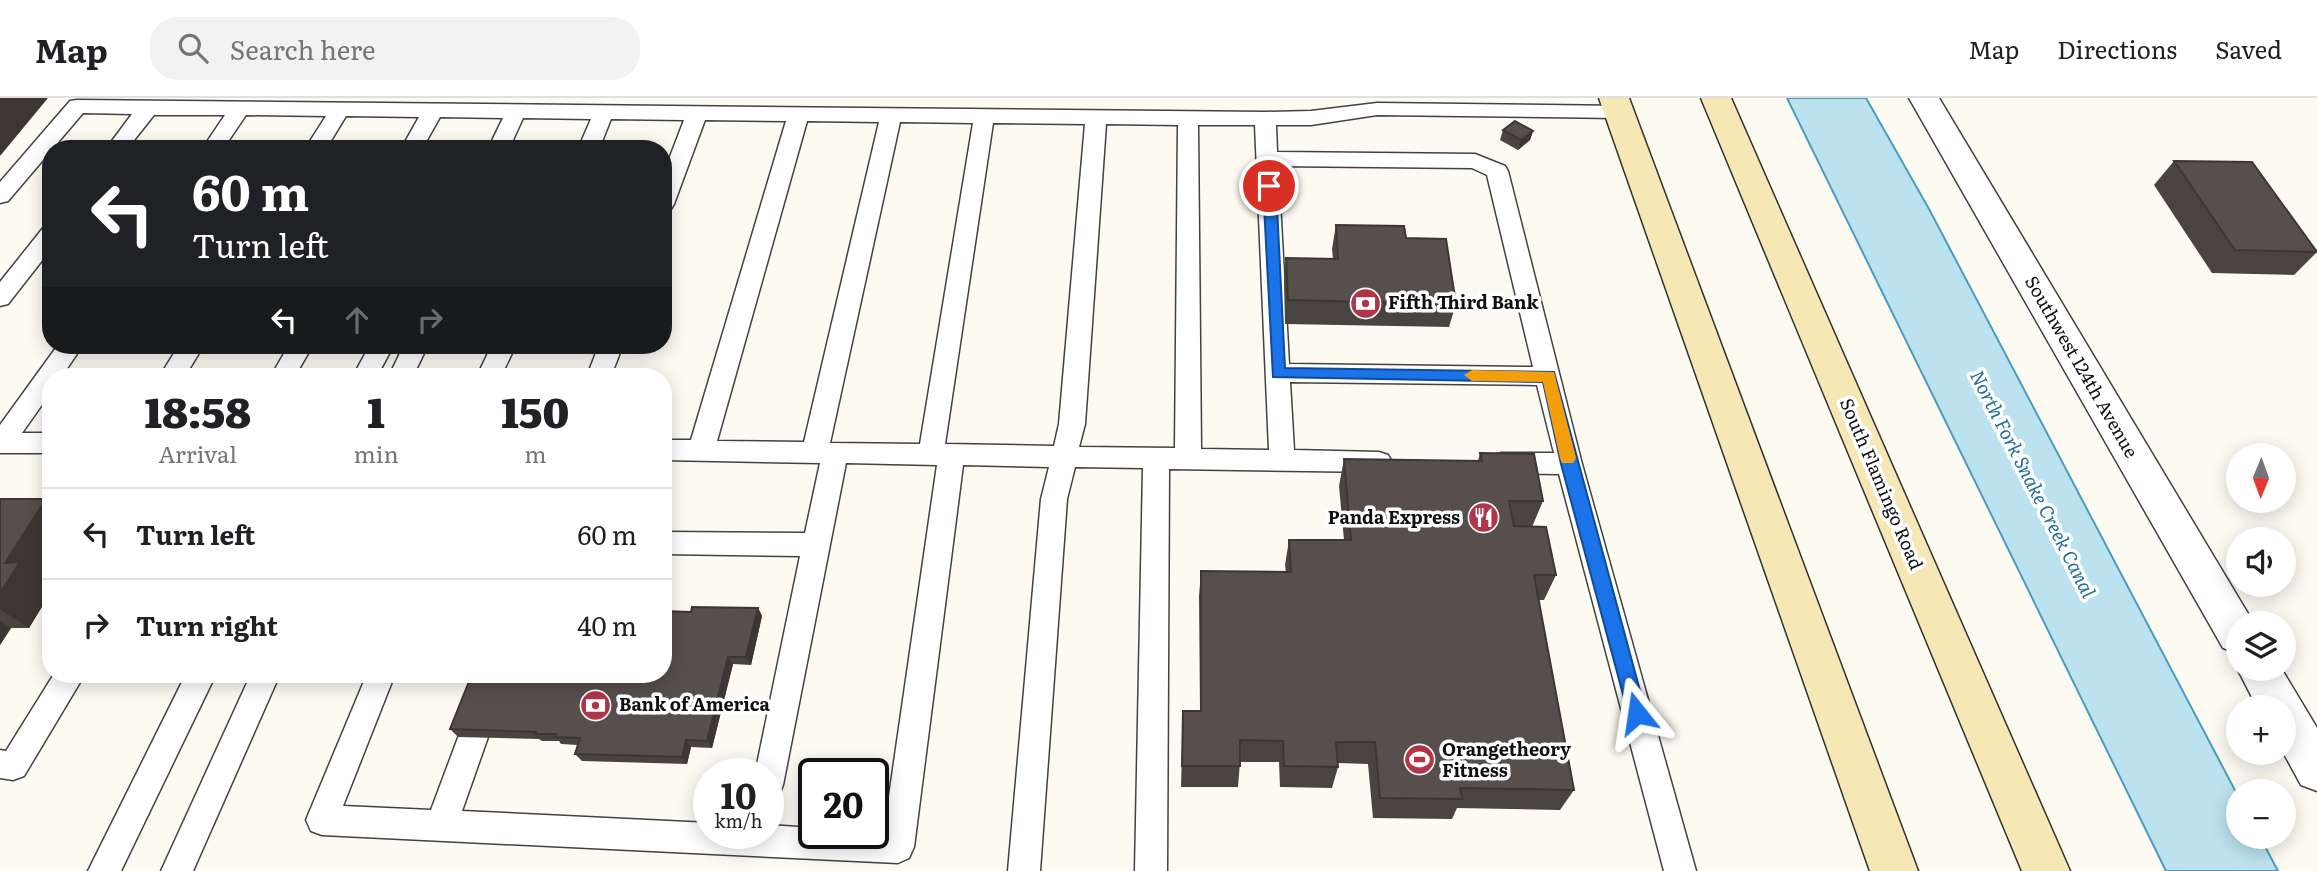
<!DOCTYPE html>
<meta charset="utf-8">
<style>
body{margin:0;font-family:Literata,serif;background:#f2f2f2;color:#202124;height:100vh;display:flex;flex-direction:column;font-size:26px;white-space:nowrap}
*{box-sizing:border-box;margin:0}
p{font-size:23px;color:#757577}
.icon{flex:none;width:38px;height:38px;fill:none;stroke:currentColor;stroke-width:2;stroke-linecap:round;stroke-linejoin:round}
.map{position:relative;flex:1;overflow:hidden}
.details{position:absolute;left:42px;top:270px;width:630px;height:315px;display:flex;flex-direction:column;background:#fff;border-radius:28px;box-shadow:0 4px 18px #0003}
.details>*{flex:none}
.top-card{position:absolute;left:42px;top:42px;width:630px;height:214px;border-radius:28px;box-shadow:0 4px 18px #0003;background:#202124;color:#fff;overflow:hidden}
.needle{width:46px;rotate:181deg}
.fabs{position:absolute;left:2226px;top:345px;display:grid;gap:14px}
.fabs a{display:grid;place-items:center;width:70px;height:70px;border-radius:50%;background:#fff;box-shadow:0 4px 18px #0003;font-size:35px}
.speed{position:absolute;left:693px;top:660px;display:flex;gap:14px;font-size:35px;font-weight:700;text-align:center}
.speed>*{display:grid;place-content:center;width:91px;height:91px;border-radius:50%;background:#fff;box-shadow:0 4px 18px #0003;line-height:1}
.speed small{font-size:18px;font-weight:400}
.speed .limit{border:4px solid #111;border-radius:10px;background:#fff;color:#111}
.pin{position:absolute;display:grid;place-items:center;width:60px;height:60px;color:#fff;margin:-30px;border:4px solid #fff;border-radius:50%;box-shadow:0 2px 7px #0007}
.me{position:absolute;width:77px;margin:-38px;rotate:345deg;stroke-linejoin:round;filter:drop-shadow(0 0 5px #0008)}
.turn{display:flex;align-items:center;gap:24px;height:147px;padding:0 35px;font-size:32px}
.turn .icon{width:91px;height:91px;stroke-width:2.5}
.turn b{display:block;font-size:49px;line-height:60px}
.lanes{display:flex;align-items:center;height:66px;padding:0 35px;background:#0003;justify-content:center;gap:35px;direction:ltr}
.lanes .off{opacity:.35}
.eta{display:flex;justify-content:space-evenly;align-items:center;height:119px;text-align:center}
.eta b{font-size:42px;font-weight:800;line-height:49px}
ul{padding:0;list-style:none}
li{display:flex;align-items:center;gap:21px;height:91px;padding:0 35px;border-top:2px solid #e0e0e0}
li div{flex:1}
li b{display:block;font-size:26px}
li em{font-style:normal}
header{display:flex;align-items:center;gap:42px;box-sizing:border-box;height:98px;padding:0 35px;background:#fff;border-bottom:2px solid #e0e0e0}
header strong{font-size:33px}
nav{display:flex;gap:38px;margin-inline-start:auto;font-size:24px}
.search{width:490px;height:63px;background:#f2f2f2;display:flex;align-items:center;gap:18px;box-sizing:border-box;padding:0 24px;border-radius:28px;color:#757577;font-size:26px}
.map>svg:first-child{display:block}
</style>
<header>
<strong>Map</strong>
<div class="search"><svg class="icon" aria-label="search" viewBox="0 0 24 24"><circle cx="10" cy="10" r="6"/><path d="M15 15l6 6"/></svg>Search here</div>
<nav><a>Map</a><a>Directions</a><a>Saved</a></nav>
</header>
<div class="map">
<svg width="2317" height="773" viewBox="0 0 2317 773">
<rect width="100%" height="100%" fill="#fdfaf2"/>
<path fill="#bce2f0" stroke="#4a9dbf" stroke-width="2" d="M 1787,0 L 1866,0 L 1929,111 L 2238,698 L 2238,738 L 2260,739 L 2278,773 L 2166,773 Z"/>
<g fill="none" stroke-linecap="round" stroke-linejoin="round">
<defs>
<g id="lane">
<path d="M 77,2 L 1265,14 L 1311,13 L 1377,5 L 1625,8 L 1628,13 L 1625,18 L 1618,20 L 1377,17 L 1311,27 L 1276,27 L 1277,54 L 1475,56 L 1505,68 L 1508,73 L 1582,366 L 1696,773 L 1664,773 L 1559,376 L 1501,375 L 1492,372 L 1488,365 L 1492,358 L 1501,355 L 1554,355 L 1537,287 L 1290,284 L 1294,352 L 1379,354 L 1388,357 L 1392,364 L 1388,371 L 1379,374 L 1169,371 L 1167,773 L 1135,773 L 1143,370 L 1075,369 L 1067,401 L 1040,773 L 1008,773 L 1041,401 L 1049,369 L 963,367 L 914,749 L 909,760 L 898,765 L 322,737 L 311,733 L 306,722 L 367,576 L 395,576 L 343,708 L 431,712 L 462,629 L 473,625 L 484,629 L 488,639 L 462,713 L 709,725 L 709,735 L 768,735 L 768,727 L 814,730 L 814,735 L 884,733 L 937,367 L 846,365 L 783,687 L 779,697 L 768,702 L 768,676 L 755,676 L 800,458 L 663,456 L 663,434 L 805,435 L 820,365 L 663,362 L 663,342 L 691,342 L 786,23 L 705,22 L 674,106 L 671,111 L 663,113 L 663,77 L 684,22 L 611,21 L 599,51 L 578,51 L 591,21 L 523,20 L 509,51 L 488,51 L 503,20 L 440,19 L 422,51 L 401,51 L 419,19 L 346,18 L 326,51 L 305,51 L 326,18 L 246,17 L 223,51 L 202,51 L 225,17 L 154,17 L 127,51 L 106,51 L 132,16 L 83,15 L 8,103 L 0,105 L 0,84 L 70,3 ZM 807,23 L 879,24 L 804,344 L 717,343 ZM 900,24 L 973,25 L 920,346 L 830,345 ZM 993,25 L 1085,26 L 1059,326 L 1054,348 L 945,346 ZM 1106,26 L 1178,27 L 1175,350 L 1079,349 L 1085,326 ZM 1198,27 L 1255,27 L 1269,352 L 1201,351 ZM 1278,68 L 1472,70 L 1487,77 L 1533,269 L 1289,266 Z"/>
<path d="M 51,127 L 51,151 L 8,206 L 0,208 L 0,184 L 43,130 Z"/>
<path d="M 58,247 L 83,247 L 62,278 L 51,278 L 51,294 L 22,335 L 51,335 L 51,355 L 0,355 L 0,327 Z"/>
<path d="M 179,247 L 204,247 L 185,278 L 160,278 Z"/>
<path d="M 289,247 L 313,247 L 295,278 L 271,278 Z"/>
<path d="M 370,247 L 394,247 L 377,278 L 353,278 Z"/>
<path d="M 404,247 L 428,247 L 413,278 L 389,278 Z"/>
<path d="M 492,247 L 516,247 L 501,278 L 477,278 Z"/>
<path d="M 599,247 L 623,247 L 611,278 L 587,278 Z"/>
<path d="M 54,576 L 85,576 L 24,678 L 13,682 L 0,680 L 0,652 L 6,653 Z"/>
<path d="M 186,576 L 216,576 L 121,773 L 88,773 Z"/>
<path d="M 251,576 L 280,576 L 193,773 L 161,773 Z"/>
</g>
<g id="street">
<path d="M 1909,0 L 1939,0 L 2253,524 L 2238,525 L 2238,555 L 2223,550 Z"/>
<path d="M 2238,567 L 2238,570 L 2281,570 L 2317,630 L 2317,693 L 2301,687 L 2283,654 L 2284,609 L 2257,609 L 2237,570 Z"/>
</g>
<g id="secondary">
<path d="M 1599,0 L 1629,0 L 1918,773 L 1870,773 Z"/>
<path d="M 1701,0 L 1731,0 L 2070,773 L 2022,773 Z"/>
</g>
</defs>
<use href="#lane" stroke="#424242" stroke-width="3"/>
<use href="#street" stroke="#424242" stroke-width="3"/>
<use href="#secondary" stroke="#313131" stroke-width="3"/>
<use href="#lane" fill="#fff" fill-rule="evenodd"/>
<use href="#street" fill="#fff" fill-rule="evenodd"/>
<use href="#secondary" fill="#f6e8b4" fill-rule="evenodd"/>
</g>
<g fill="#4a4441">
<path d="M 1503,32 L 1533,33 L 1530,42 L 1518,52 L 1500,42 Z"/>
<path d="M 2174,63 L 2317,152 L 2317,154 L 2294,177 L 2212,175 L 2154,87 Z"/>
<path d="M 1336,127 L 1406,140 L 1456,206 L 1449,229 L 1285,226 L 1284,184 L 1286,160 L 1333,161 L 1332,151 Z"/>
<path d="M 1480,355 L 1543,403 L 1532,429 L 1556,477 L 1544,502 L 1538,502 L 1574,692 L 1560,712 L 1457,710 L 1452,721 L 1373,720 L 1368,666 L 1338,665 L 1338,669 L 1332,690 L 1280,689 L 1279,664 L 1240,664 L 1238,689 L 1181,689 L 1183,613 L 1200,613 L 1199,498 L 1201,473 L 1286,474 L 1285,467 L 1289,442 L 1344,442 L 1339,388 L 1344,361 L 1478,363 Z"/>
<path d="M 0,401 L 51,406 L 51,471 L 44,482 L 51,487 L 51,494 L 29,530 L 11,530 L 0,547 Z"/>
<path d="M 758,510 L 762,518 L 751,567 L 733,566 L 712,650 L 691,649 L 687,666 L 582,663 L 575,656 L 578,647 L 561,646 L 559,643 L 542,643 L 539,641 L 458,639 L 450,631 L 691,514 Z"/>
</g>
<g fill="#3c3735">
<path d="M 0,0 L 48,0 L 0,58 Z"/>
<path d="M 1533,33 L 1530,42 L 1518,52 L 1521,42 Z"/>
<path d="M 46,401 L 51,406 L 51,471 L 44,482 L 51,487 L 51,494 L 29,530 L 0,511 L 0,495 L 5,465 Z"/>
<path d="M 758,510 L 762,518 L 751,567 L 746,559 Z"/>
<path d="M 0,523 L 11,530 L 0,547 Z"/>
<path d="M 728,559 L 733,566 L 712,650 L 707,643 Z"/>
<path d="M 686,642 L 691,649 L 687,666 L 682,659 Z"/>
</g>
<g fill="#564f4c" stroke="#3c3735" stroke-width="2">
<path d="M 1515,23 L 1533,33 L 1521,42 L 1503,32 Z"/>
<path d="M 2174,63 L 2252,64 L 2317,154 L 2235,152 Z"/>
<path d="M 1336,127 L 1404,128 L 1406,140 L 1446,141 L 1456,206 L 1288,202 L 1286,160 L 1338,161 Z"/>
<path d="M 1480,355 L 1534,356 L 1543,403 L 1509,403 L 1514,428 L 1546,429 L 1556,477 L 1534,477 L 1574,692 L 1460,690 L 1462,701 L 1380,700 L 1375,644 L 1336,644 L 1338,669 L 1284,668 L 1283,643 L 1240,642 L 1240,668 L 1182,668 L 1183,613 L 1201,613 L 1201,473 L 1291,474 L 1289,442 L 1351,442 L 1344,361 L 1482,363 Z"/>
<path d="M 0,401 L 46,401 L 5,465 L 20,464 L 0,495 Z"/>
<path d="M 692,509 L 758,510 L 746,559 L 728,559 L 707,643 L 686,642 L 682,659 L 575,656 L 580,640 L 555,639 L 556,636 L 535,636 L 536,634 L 450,631 L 472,576 L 663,576 L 663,513 L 691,514 Z"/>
</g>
<path fill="#1a73e8" stroke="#114b97" stroke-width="2" d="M 1269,83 L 1276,88 L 1285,270 L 1554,274 L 1646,615 L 1644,621 L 1637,623 L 1631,621 L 1628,615 L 1561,366 L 1543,284 L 1273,279 L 1263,88 Z"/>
<path fill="#f59e0b" d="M 1472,272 L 1554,274 L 1576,360 L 1573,365 L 1562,365 L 1560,360 L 1543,284 L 1472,283 L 1464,277 Z"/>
<defs>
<symbol id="bank-disc" viewBox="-11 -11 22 22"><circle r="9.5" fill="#b03548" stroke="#fff"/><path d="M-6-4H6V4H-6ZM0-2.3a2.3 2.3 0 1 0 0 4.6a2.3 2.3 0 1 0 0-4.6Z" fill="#fff"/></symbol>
<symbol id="restaurant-disc" viewBox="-11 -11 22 22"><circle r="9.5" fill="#b03548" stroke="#fff"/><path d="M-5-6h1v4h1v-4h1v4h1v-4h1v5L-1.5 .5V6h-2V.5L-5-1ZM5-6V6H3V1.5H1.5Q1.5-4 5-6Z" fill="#fff"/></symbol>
<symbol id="stadium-disc" viewBox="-11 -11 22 22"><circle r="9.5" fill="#b03548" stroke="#fff"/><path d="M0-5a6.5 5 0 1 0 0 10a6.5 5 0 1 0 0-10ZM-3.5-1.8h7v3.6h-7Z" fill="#fff"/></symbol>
</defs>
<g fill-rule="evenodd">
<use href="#bank-disc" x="1348" y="188" width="35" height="35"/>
<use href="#restaurant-disc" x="1466" y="402" width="35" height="35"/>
<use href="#bank-disc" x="578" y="590" width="35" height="35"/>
<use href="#stadium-disc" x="1402" y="644" width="35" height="35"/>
</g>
<g text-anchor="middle" stroke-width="7" stroke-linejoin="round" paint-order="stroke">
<g font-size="18" font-weight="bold" fill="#0f0f0f" stroke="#fff" text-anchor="start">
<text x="1388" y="211">Fifth Third Bank</text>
<text x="1460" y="426" text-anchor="end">Panda Express</text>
<text x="619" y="613">Bank of America</text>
<text x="1442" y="658">Orangetheory<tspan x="1442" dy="21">Fitness</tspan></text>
</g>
<g font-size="18" fill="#0f0f0f" stroke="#fff">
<text transform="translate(2081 269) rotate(60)" y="6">Southwest 124th Avenue</text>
<text transform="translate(1881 386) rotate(67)" y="6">South Flamingo Road</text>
</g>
<g font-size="19" font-style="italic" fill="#256f94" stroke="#fff">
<text transform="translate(2033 386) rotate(63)" y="7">North Fork Snake Creek Canal</text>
</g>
</g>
</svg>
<div class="fabs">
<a><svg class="needle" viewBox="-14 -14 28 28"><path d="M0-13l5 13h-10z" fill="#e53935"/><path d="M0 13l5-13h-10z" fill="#757577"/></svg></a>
<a><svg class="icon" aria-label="sound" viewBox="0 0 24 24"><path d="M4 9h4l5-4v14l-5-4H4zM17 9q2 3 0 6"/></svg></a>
<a><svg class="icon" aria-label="layers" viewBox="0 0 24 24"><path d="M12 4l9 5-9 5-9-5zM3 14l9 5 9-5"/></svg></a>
<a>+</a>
<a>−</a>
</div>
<div class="speed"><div>10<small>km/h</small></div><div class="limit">20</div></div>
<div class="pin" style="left:1269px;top:88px;background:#d93025"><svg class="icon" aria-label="arrive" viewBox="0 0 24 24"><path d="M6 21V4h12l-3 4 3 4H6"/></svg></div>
<svg class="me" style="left:1637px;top:615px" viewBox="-20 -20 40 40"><path d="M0-17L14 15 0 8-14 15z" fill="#1a73e8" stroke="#fff" stroke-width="4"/></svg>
<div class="top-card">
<div class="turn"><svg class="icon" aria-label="left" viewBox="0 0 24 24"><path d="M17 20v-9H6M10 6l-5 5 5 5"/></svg><div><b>60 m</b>Turn left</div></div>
<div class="lanes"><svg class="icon" aria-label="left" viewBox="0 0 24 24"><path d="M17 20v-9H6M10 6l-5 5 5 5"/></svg><svg class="icon off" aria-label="ahead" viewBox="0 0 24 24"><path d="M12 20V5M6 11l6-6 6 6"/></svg><svg class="icon off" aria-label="right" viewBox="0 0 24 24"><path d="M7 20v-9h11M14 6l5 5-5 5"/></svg></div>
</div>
<section class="details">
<div class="eta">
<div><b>18:58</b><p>Arrival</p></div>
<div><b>1</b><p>min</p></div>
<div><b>150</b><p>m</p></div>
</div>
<ul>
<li><svg class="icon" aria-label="left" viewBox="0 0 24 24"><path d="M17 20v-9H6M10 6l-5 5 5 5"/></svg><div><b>Turn left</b></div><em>60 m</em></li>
<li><svg class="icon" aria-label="right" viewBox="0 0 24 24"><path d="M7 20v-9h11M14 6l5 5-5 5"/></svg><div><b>Turn right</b></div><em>40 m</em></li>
</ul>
</section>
</div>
